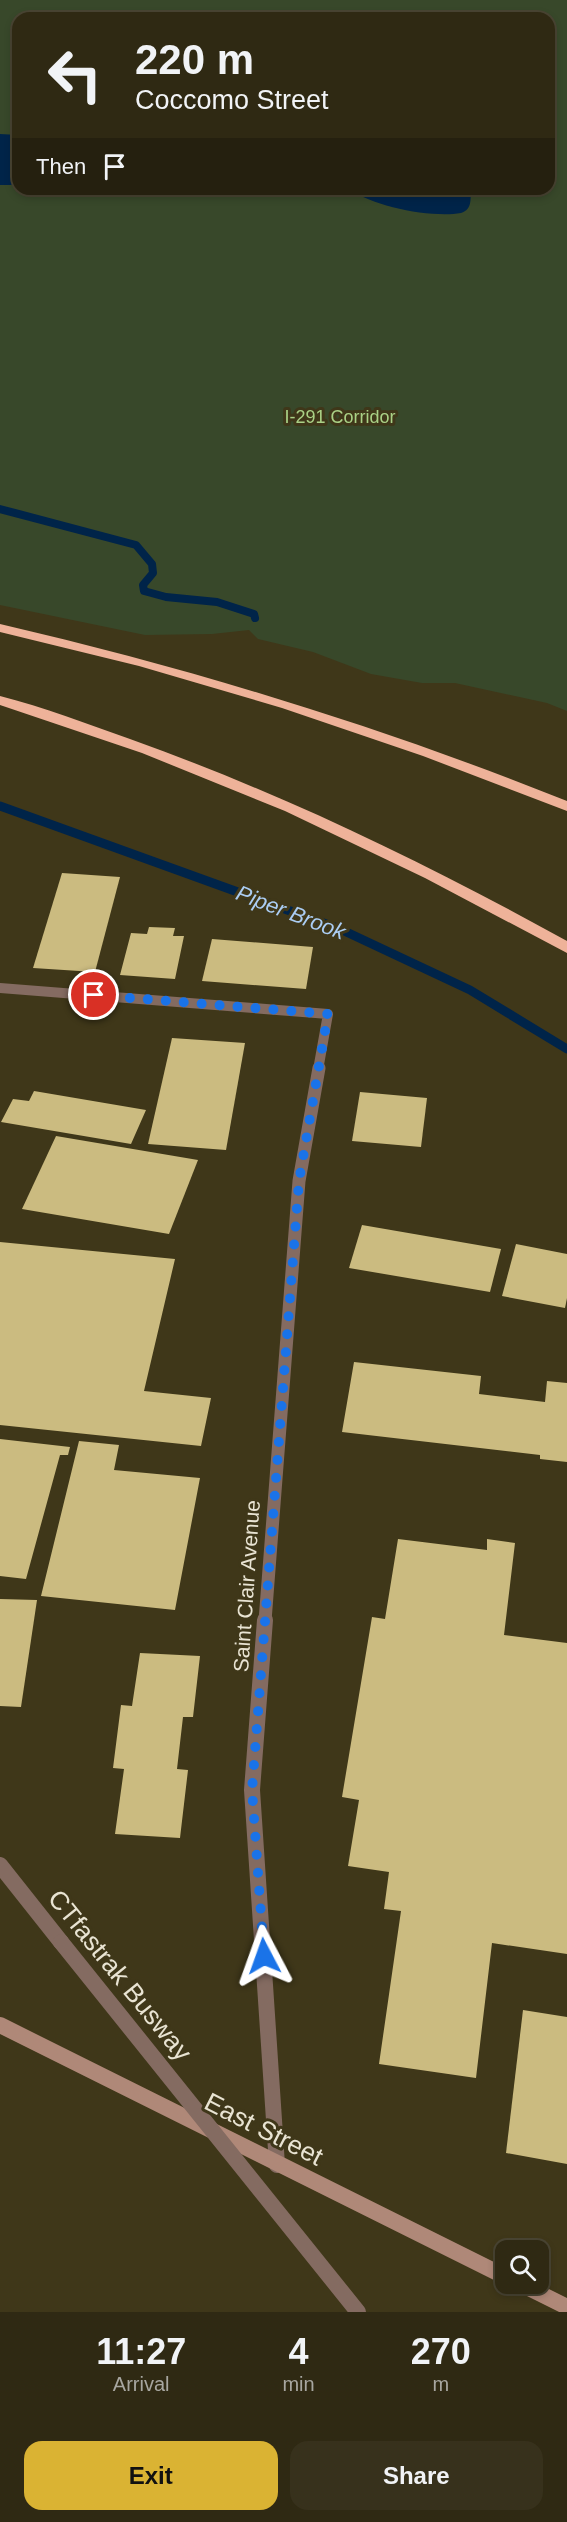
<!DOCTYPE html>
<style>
body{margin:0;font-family:Helvetica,sans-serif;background:#37311c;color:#f1f3f6;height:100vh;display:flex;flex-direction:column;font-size:22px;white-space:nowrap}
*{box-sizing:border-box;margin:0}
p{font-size:20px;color:#a7a6a0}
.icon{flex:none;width:33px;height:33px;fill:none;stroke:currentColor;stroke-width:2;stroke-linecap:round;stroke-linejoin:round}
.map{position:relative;height:2312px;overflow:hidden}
.sheet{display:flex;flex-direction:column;background:#2f2913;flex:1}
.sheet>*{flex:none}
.top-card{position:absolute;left:12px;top:12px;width:543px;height:183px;border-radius:18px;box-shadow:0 3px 9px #0003,0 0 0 2px #4a4533;background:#2f2913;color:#f1f3f6;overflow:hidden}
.buttons{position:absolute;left:495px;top:2240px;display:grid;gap:12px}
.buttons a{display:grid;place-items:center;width:54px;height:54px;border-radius:12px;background:#2f2913;box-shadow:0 3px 9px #0003,0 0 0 2px #4a4533;font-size:30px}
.pin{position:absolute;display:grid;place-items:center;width:51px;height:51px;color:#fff;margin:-26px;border:3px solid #fff;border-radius:50%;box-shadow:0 2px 6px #0007}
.me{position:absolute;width:66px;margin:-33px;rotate:356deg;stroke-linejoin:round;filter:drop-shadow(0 0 4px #0008)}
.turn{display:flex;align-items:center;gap:21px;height:126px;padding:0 24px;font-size:27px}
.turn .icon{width:78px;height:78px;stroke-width:2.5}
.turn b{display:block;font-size:42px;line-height:51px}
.then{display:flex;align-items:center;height:57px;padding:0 24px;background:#0003;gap:12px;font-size:22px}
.eta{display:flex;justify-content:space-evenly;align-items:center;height:102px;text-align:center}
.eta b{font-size:36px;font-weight:800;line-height:42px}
.primary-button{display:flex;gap:12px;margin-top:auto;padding:12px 24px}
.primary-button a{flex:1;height:69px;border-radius:18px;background:#dab333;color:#111;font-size:24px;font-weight:800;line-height:69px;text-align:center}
.primary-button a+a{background:#37311c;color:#f1f3f6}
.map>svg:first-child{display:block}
</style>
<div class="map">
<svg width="567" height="2312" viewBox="0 0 567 2312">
<rect width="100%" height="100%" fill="#3f3719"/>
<path fill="#38482a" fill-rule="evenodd" d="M 0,0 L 567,0 L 567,711 L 547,703 L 455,683 L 422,683 L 371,674 L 313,652 L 258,639 L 249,630 L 212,634 L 145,635 L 0,605 ZM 18,18 L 549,18 L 549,189 L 18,189 Z"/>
<g fill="#002449">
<path d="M 0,134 L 18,135 L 18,185 L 0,185 Z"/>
<path d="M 350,189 L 471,189 C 470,199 473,209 461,213 C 432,218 373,207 350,189 Z"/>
</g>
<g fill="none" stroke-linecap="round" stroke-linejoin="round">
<path stroke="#002449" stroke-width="8" d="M 0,509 L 136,545 L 152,564 L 153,573 L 143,585 L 144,591 L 166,597 L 217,602 L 254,614 L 255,618"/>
<path stroke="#002449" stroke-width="9" d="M 0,806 L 340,929 L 470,990 L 567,1049"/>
</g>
<g fill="#cbbb80">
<path d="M 62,873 L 120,877 L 95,972 L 33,968 Z"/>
<path d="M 149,927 L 175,928 L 173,936 L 184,936 L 175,979 L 120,975 L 131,933 L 147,934 Z"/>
<path d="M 212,939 L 313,947 L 306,989 L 202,981 Z"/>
<path d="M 172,1038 L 245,1043 L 226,1150 L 148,1144 Z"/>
<path d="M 34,1091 L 146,1110 L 131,1144 L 1,1122 L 13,1099 L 29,1101 Z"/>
<path d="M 360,1092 L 427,1098 L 421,1147 L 352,1141 Z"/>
<path d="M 56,1136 L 198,1160 L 169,1234 L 22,1209 Z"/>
<path d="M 362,1225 L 501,1249 L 490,1292 L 349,1268 Z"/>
<path d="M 0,1242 L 175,1259 L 144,1391 L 211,1398 L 201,1446 L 0,1425 Z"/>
<path d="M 516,1244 L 567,1254 L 567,1298 L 565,1308 L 502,1296 Z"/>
<path d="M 354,1362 L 481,1376 L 479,1394 L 545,1402 L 547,1381 L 567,1383 L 567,1462 L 540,1459 L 540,1455 L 342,1432 Z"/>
<path d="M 0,1439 L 70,1447 L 68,1455 L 60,1455 L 26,1579 L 0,1576 Z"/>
<path d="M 79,1441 L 119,1445 L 114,1470 L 200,1478 L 175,1610 L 41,1596 Z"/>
<path d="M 398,1539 L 487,1550 L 487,1539 L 515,1543 L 504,1635 L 567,1643 L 567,1954 L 492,1943 L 476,2078 L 379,2064 L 401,1911 L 384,1909 L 389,1872 L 348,1866 L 359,1800 L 342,1797 L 372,1617 L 385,1619 Z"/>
<path d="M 0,1599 L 37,1600 L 21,1707 L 0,1706 Z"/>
<path d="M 140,1653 L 200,1656 L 193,1717 L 183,1717 L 177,1769 L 188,1770 L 180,1838 L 115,1834 L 124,1769 L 113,1768 L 121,1705 L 132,1706 Z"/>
<path d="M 523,2010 L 567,2017 L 567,2164 L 506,2153 Z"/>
</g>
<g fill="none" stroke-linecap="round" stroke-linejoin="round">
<path stroke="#846b61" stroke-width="16" d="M 0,1865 L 61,1942"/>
<path stroke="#846b61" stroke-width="10" d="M 0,988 L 328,1014 L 318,1070"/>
<path stroke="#846b61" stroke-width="13" d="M 265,1621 L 299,1181 L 319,1068"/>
<path stroke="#846b61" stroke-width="16" d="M 265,1620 L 252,1790 L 277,2165"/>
<g stroke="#af8878" stroke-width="16">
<path d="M 0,2025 L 506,2277"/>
<path d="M 519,2283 L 567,2307"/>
</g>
<g fill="#eeb299" fill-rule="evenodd">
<path d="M 0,624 C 194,669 382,727 567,801 L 567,811 L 423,756 L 282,708 L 139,666 L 0,632 Z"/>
<path d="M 0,696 C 44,707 87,724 130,739 C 281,793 426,863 567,941 L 567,953 L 425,878 L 285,811 L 142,753 L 0,705 Z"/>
</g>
<path stroke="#846b61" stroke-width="16" d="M 61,1942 L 358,2312"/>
</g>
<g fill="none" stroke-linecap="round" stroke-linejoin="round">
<path stroke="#1a73e8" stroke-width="10" stroke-dasharray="0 18" d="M 94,995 L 328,1014 L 299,1181 L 252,1790 L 264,1956"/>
</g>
<g text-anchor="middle" stroke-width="6" stroke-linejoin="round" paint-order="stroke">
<g font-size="18" fill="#aad186" stroke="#3f3719">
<text x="340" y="423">I-291 Corridor</text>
</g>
<g font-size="21" fill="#e9e4d3" stroke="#3f3719">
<text transform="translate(247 1586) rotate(-86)" y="7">Saint Clair Avenue</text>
</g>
<g font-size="22" font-style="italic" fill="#abcdf3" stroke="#3f3719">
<text transform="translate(291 912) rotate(21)" y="8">Piper Brook</text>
</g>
<g font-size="26" fill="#e9e4d3" stroke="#3f3719">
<text transform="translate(120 1975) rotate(51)" y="9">CTfastrak Busway</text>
<text transform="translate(264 2129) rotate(27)" y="9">East Street</text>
</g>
</g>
</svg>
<div class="buttons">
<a><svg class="icon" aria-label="search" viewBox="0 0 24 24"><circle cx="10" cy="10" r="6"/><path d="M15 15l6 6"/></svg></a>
</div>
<div class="pin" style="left:94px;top:995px;background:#d93025"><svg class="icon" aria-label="arrive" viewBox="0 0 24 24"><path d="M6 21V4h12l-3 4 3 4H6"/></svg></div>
<svg class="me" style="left:264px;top:1956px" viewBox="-20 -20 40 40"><path d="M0-17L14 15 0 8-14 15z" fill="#1a73e8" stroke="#fff" stroke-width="4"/></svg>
<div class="top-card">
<div class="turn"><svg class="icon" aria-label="left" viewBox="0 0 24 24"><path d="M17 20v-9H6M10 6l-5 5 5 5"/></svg><div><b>220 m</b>Coccomo Street</div></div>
<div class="then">Then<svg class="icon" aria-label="arrive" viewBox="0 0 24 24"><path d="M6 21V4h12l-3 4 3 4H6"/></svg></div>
</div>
</div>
<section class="sheet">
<div class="eta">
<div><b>11:27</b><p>Arrival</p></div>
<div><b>4</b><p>min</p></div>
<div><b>270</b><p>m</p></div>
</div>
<div class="primary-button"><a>Exit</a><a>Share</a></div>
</section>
